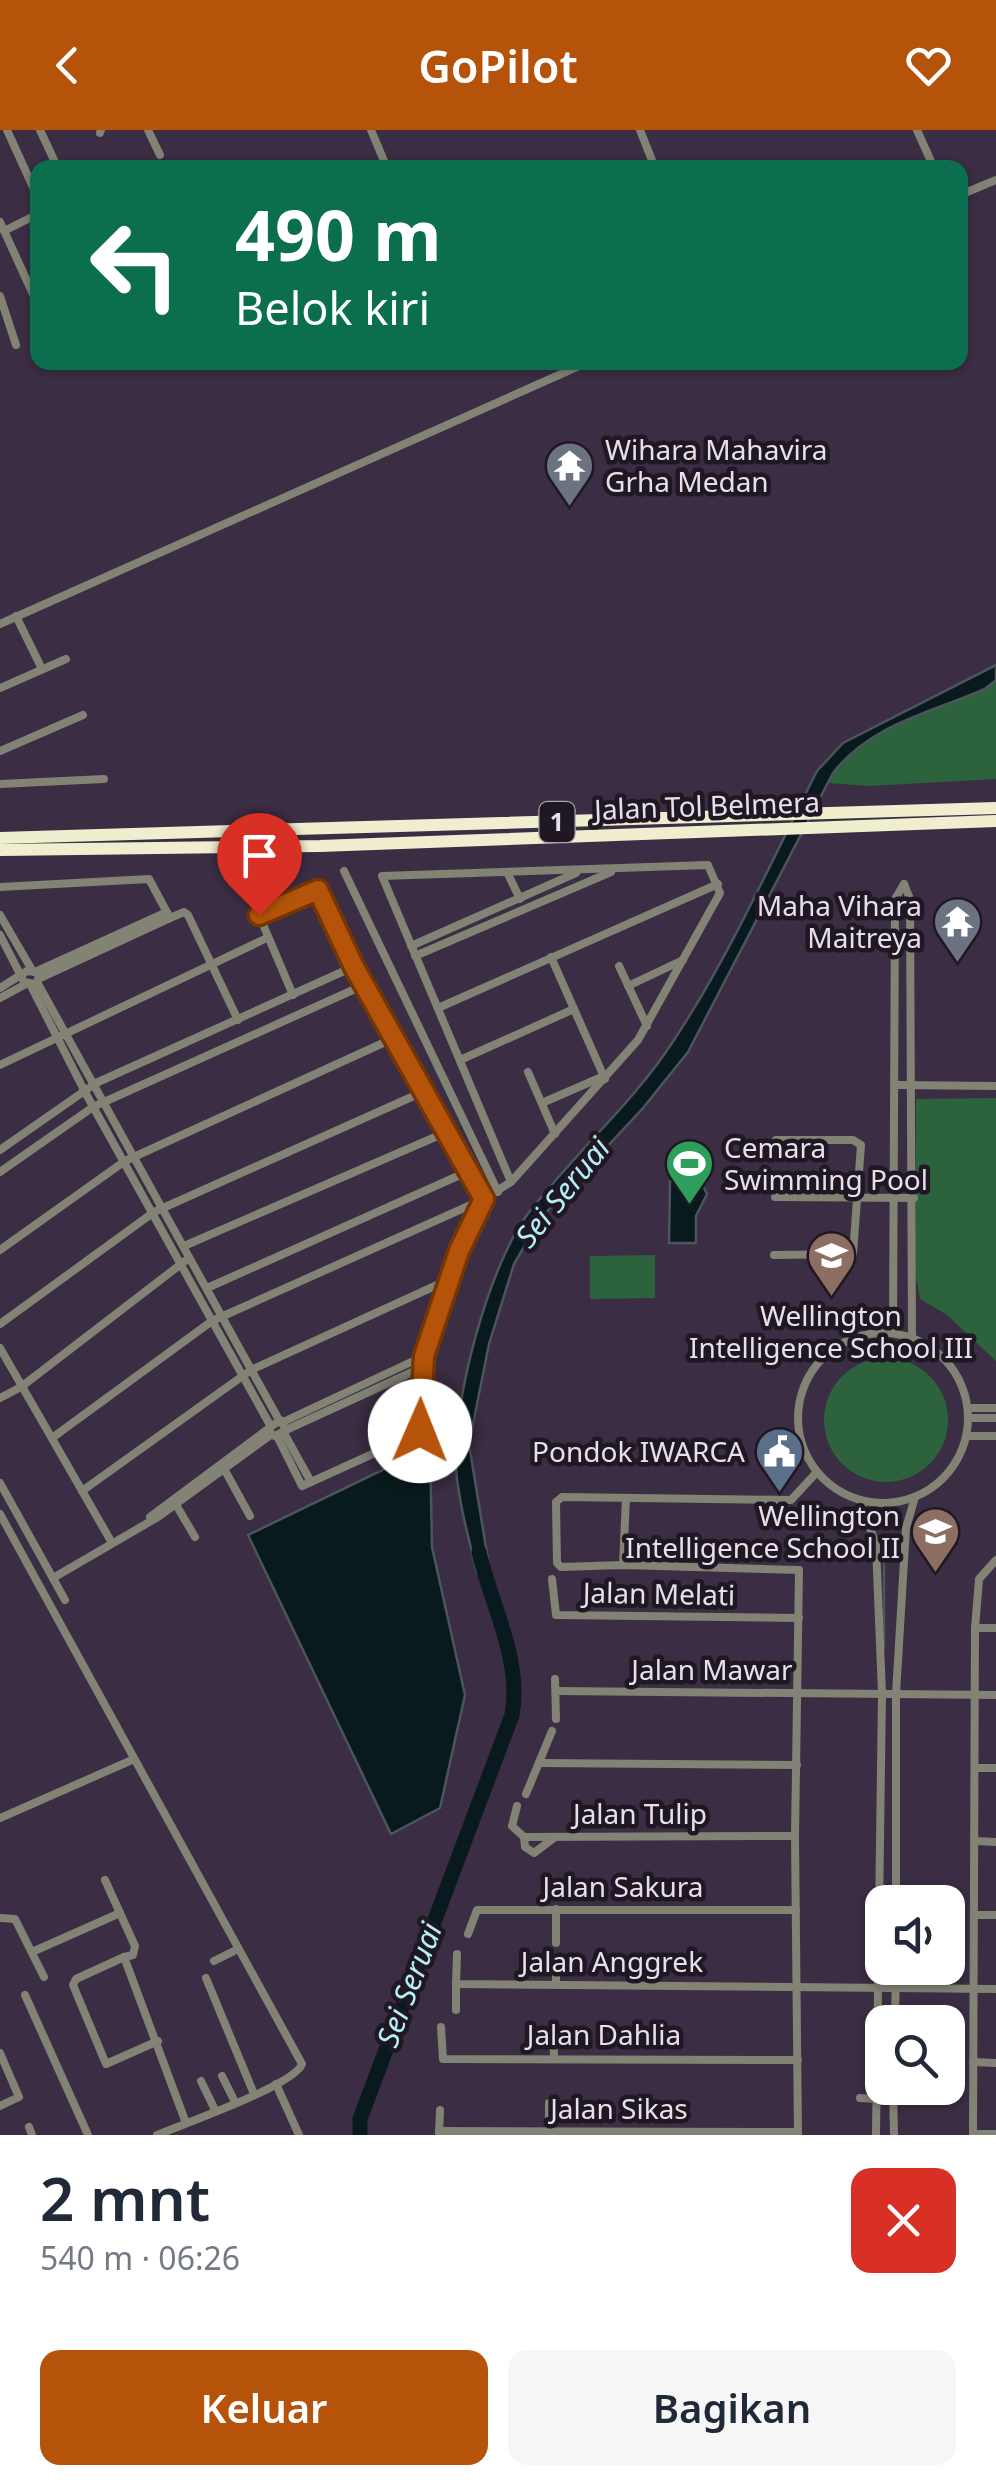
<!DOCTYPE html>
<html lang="id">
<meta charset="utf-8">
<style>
body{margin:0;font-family:"Noto Sans",sans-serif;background:#f6f6f7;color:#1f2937;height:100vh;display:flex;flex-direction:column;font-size:38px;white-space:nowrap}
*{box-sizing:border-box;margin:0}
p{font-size:32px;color:#747a83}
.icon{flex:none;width:55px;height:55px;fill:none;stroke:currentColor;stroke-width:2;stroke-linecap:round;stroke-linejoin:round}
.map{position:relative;height:2005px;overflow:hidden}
.side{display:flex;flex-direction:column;background:#fff;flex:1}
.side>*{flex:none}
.top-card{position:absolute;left:30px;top:30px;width:938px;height:210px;border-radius:20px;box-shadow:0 2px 8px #0004;background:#0b6e4f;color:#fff;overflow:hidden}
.fabs{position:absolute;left:865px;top:1755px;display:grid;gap:20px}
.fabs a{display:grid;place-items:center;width:100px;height:100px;border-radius:20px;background:#fff;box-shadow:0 2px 8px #0004;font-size:50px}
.pin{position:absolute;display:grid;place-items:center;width:85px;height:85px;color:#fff;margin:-102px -42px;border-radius:50% 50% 50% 0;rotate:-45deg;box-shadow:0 0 10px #0007}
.pin .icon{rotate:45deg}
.me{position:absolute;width:110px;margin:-55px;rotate:1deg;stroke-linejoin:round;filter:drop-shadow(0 0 8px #0008)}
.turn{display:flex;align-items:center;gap:35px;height:210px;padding:0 40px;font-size:45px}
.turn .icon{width:130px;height:130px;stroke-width:2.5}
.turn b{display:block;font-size:70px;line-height:85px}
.round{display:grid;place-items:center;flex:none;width:105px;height:105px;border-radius:20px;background:#f6f6f7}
.head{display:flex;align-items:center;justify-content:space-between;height:170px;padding:0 40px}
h1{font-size:60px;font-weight:600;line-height:75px}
.primary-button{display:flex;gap:20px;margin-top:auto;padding:20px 40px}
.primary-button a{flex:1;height:115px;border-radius:20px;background:#b45309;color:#fff;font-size:40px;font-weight:600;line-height:115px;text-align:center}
.primary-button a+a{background:#f6f6f7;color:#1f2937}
header{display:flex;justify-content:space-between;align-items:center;height:130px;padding:0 40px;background:#b45309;color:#fff;font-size:45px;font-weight:600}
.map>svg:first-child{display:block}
</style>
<header><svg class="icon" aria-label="back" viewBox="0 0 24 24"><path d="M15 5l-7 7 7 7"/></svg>GoPilot<svg class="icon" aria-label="heart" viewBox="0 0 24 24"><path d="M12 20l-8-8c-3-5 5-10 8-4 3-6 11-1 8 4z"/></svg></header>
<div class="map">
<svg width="996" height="2005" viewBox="0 0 996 2005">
<rect width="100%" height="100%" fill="#3b2d43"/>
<g fill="#2c623c">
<path d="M 996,550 L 996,649 L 869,656 L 828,653 C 858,595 929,583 985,559 Z"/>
<path d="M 996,968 L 996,1231 L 947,1185 L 920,1169 L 915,1143 L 916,969 Z"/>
<path d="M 655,1125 L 655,1168 L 590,1169 L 590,1126 Z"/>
<circle cx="886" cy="1290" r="62"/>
</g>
<g fill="#081a1d" stroke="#4b555b" stroke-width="2.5">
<path d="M 996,535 L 996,550 L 985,559 C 930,583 871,594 833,643 L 688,922 L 643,978 L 540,1089 L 514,1134 L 489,1214 L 469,1314 L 489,1436 L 477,1443 C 469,1409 459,1374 456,1339 C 452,1273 488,1138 527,1085 C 573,1024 632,975 674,910 C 729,827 772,730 817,641 L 843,613 Z"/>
<path d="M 670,1051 L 701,1052 L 707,1064 L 696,1086 L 696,1113 L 669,1113 Z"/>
<path d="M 430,1317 L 432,1417 L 465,1565 L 440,1678 L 391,1704 L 248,1405 Z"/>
</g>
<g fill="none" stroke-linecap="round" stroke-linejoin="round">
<path stroke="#4b555b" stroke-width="2.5" d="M 884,1518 L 884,1414"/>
<path stroke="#081a1d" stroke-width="15" d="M 360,2005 L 360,1989 L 512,1585 C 522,1529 491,1475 479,1422"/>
<g stroke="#828275" stroke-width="8">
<path d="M 7,0 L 38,68"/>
<path d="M 40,0 L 54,30"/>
<path d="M 148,0 L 160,25"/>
<path d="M 371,0 L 387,38"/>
<path d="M 640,0 L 655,38"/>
<path d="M 917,0 L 934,38"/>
<path d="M 100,3 L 101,0"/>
<path d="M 960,65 L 996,50"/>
<path d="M 0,92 L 38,175"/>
<path d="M 4,101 L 38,84"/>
<path d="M 0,166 L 16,215"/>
<path d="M 16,486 L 42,539"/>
<path d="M 0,494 L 588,232"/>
<path d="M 0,558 L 66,529"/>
<path d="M 0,621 L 83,585"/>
<path d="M 0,654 L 104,649"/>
<path d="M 344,741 L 498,1062"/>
<path d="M 507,742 L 520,769"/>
<path d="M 904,754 L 910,769 L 912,1208"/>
<path d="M 0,757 L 149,749 L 170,788 L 184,782 L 188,785 L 238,890"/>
<path d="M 0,785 L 32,840"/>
<path d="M 0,805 L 24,852 L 35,854"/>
<path d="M 411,816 L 576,743"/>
<path d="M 415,826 L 611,742"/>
<path d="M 551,827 L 605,949"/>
<path d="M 619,836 L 647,896"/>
<path d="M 35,842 L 167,782"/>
<path d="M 38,849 L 170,788"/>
<path d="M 37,852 L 279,1290"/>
<path d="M 31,856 L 86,964 L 270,1295"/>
<path d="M 628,856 L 683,830"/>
<path d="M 0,858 L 27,841 L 36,842"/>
<path d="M 293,865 L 259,785 L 317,759 L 353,837 L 484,1069"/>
<path d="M 0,868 L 26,854"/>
<path d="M 438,878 L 718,754"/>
<path d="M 460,930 L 574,879"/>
<path d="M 0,935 L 267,808"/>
<path d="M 528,942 L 555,1004"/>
<path d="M 897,955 L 996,956"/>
<path d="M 542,973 L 604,946"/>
<path d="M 0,1020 L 96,953 L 353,837"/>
<path d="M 0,1042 L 93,977 L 364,855"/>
<path d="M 775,1067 L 914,1068"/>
<path d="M 184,1116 L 449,1001"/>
<path d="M 0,1120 L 125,1031 L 394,908"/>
<path d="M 774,1125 L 853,1124 L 861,1015 L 853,1010 L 776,1010"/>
<path d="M 207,1158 L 469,1041"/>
<path d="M 0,1194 L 154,1082 L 425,961"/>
<circle cx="883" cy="1288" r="85"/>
<path d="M 893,1203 L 895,769 L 904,754"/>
<path d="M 0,1218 L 112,1413"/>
<path d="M 0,1268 L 21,1257 L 185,1131"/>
<path d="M 968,1278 L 996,1278"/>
<path d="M 969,1288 L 996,1288"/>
<path d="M 283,1292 L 424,1226"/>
<path d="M 286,1300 L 421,1238"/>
<path d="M 284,1303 L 311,1352"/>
<path d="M 277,1306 L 302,1356 L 419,1303 L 424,1226 L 448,1150 L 481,1073"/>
<path d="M 967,1306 L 996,1306"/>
<path d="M 52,1308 L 212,1191 L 484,1069 L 511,1052 L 638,910 L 720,763 L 708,735 L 382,746 L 511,1052"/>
<path d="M 223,1337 L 250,1386"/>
<path d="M 0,1353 L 65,1470"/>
<path d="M 82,1361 L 251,1240 L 448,1150"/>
<path d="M 860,1370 L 876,1415 L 882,1564 L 876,2005"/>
<path d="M 175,1373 L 195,1407"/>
<path d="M 0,1384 L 302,1934 C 295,1955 183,1994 157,2005"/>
<path d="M 150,1387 L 280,1290 L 286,1300 L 275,1306"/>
<path d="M 623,1435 L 626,1368"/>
<path d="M 53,1448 L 158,1387 L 272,1304"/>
<path d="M 552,1449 L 556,1485 L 799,1488"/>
<path d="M 975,1498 L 996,1498"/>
<path d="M 555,1549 L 556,1589"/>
<path d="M 556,1561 L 996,1565"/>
<path d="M 539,1633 L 797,1635"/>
<path d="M 976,1638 L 996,1638"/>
<path d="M 526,1664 L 552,1601"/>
<path d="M 517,1676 L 512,1696 L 524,1707 L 795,1706"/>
<path d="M 0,1688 L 132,1630"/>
<path d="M 524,1707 L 525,1717 L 534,1723 L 555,1707"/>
<path d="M 975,1711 L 996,1712"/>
<path d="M 105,1750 L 135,1816 L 133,1825 L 124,1827 L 186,1993"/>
<path d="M 896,1772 L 896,1564 L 906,1398 L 915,1367"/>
<path d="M 974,1785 L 996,1785"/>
<path d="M 0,1788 L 15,1789 L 44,1847"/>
<path d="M 468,1804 L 477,1780 L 796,1780"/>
<path d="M 556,1813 L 556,1779"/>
<path d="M 32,1822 L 120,1783"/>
<path d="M 457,1824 L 456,1854 L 996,1859"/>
<path d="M 124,1827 L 76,1849 L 73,1855 L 106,1934 L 158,1911"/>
<path d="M 214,1831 L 238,1819"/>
<path d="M 556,1833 L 556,1853"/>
<path d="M 206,1848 L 254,1964"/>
<path d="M 25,1865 L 88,2005"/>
<path d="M 456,1880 L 456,1854"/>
<path d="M 895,1892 L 896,1838"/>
<path d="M 553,1895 L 554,1927"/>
<path d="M 441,1897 L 443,1929 L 798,1930"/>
<path d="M 0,1923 L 19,1967 L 0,1976"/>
<path d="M 973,1932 L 996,1933"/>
<path d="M 222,1946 L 235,1972"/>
<path d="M 201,1951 L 215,1980"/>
<path d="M 276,1954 L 299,2005"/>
<path d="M 893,1958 L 894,2005"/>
<path d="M 893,1965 L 910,1965"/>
<path d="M 860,1968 L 876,1969"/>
<path d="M 549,1973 L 549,2003"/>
<path d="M 29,1997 L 32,2005"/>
<path d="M 439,2001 L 798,2002"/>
<path d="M 973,2004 L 996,2004"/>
<path d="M 439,2005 L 440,1980"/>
<path d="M 798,2005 L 795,1706 L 799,1440 L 623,1435 L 561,1437 L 557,1433 L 556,1372 L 562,1367 L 791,1370 L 817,1342"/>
<path d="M 973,2005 L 975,1498 L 979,1449 L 996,1430"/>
</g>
<g stroke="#efefcf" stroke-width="12">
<path d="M 0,708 L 996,678"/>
<path d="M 0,720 L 320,716 L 996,691"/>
</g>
</g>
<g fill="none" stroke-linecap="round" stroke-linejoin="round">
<defs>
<path id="route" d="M 259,785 L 318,760 L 354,837 L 484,1069 L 459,1121 L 424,1226 L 420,1301"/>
</defs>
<use href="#route" stroke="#753606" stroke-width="25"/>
<use href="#route" stroke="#b45309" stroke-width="18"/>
</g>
<defs>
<symbol id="temple-pin" viewBox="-11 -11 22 30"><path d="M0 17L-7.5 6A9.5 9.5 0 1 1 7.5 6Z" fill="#6b7280" stroke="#1f1822"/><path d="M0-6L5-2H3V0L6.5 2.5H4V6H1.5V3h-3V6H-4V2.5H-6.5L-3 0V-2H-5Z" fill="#fff"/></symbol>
<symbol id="stadium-pin" viewBox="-11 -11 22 30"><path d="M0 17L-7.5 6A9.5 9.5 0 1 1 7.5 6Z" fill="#2e9e5b" stroke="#1f1822"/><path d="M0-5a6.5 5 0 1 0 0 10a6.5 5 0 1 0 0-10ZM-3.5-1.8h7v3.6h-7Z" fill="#fff"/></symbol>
<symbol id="school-pin" viewBox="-11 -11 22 30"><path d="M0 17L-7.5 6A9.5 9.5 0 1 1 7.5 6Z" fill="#8d6e63" stroke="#1f1822"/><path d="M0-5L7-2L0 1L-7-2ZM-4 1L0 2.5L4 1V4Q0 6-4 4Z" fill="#fff"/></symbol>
<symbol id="civic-pin" viewBox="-11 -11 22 30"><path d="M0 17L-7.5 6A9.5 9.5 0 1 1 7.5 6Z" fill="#5c6f8a" stroke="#1f1822"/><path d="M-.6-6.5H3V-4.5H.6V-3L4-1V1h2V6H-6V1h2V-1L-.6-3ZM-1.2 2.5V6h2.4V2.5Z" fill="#fff"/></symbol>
</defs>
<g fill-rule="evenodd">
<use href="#temple-pin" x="542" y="308" width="55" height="75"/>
<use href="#temple-pin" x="930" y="764" width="55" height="75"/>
<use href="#stadium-pin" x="662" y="1006" width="55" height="75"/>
<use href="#school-pin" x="804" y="1098" width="55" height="75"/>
<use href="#civic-pin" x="752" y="1294" width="55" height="75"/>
<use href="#school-pin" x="908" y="1374" width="55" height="75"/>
</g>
<g text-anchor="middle" stroke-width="9" stroke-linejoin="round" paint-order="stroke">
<rect fill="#1f1822" stroke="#aca3b0" stroke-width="2.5" x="539.5" y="672" width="35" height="40" rx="8"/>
<g font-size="25" font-weight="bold" fill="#e8dfed">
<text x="557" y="701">1</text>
</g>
<g font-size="28" fill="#e8dfed" stroke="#1f1822" text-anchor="end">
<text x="605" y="330" text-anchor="start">Wihara Mahavira<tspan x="605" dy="32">Grha Medan</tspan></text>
<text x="922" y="786">Maha Vihara<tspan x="922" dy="32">Maitreya</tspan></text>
<text x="724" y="1028" text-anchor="start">Cemara<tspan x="724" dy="32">Swimming Pool</tspan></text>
<text x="831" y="1196" text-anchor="middle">Wellington<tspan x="831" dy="32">Intelligence School III</tspan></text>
<text x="745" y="1332">Pondok IWARCA</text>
<text x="900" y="1396">Wellington<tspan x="900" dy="32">Intelligence School II</tspan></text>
</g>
<g font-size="28" fill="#e8dfed" stroke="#1f1822">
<text transform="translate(707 676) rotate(-2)" y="10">Jalan Tol Belmera</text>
<text transform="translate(659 1464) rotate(1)" y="10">Jalan Melati</text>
<text x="712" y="1550">Jalan Mawar</text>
<text x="640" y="1694">Jalan Tulip</text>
<text x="623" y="1767">Jalan Sakura</text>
<text x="612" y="1842">Jalan Anggrek</text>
<text x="604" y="1915">Jalan Dahlia</text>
<text x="619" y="1989">Jalan Sikas</text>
</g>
<g font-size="30" font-style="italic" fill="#b3eff6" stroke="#1f1822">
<text transform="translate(563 1063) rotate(-51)" y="10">Sei Seruai</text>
<text transform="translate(410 1855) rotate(-69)" y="10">Sei Seruai</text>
</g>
</g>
</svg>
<div class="fabs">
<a><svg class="icon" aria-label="sound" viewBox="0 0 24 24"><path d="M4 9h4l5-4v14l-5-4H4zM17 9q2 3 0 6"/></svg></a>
<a><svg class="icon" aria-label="search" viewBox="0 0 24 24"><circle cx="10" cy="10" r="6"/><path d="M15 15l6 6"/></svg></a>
</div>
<div class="pin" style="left:259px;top:785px;background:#d93025"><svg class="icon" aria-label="arrive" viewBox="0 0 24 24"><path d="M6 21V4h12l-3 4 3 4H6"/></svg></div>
<svg class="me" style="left:420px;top:1301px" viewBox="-20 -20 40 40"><circle r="19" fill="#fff"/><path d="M0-13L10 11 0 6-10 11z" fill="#b45309"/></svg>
<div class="top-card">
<div class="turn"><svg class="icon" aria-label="left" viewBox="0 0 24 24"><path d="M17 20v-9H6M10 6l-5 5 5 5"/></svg><div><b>490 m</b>Belok kiri</div></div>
</div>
</div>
<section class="side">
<div class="head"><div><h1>2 mnt</h1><p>540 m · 06:26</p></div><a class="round" style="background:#d93025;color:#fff"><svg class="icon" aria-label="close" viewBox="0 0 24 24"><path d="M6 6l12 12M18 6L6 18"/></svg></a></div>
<div class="primary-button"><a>Keluar</a><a>Bagikan</a></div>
</section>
